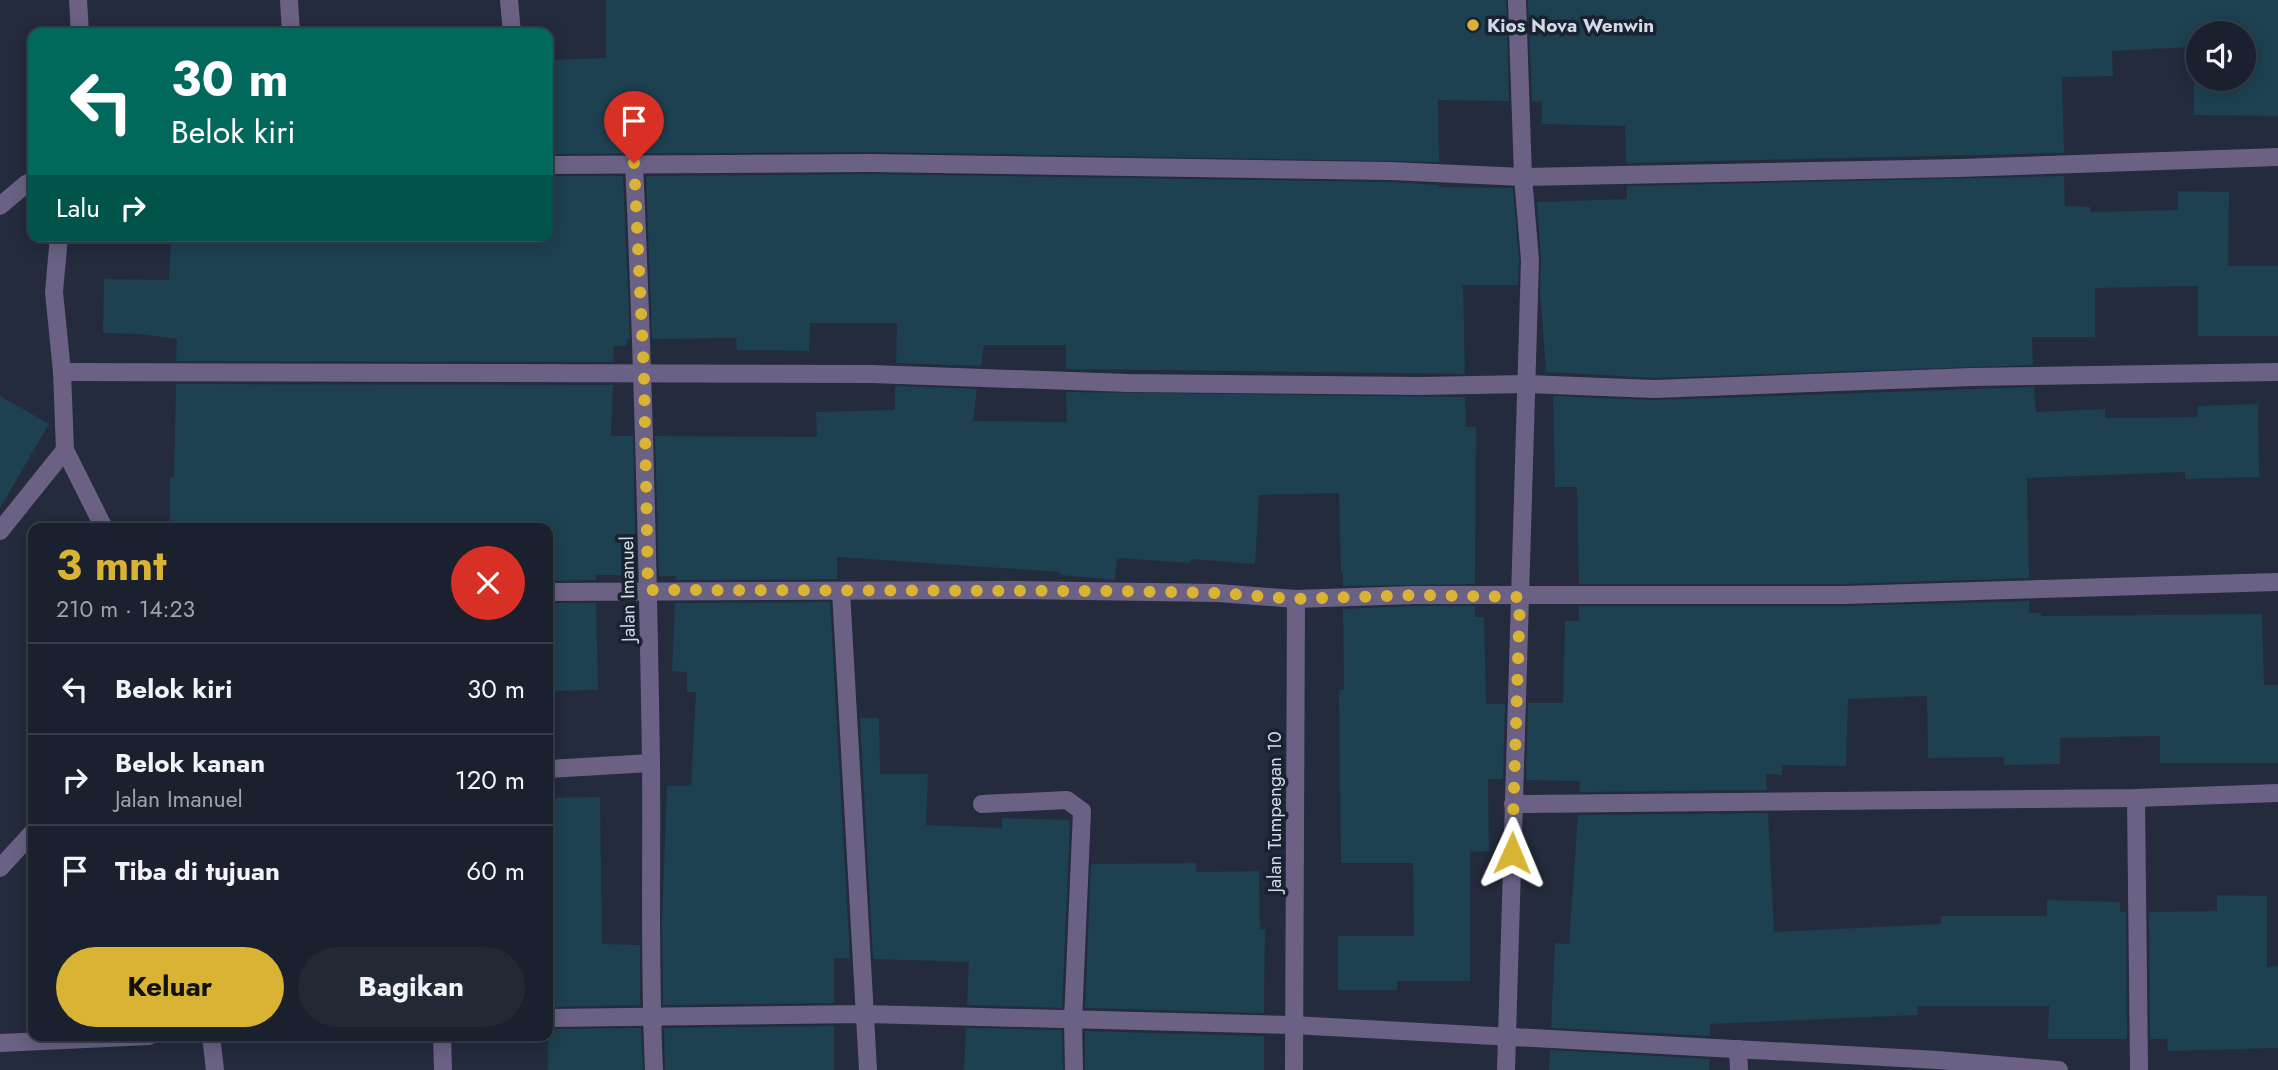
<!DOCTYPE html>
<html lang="id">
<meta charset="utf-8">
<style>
body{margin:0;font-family:Jost,sans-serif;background:#232835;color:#f1f3f6;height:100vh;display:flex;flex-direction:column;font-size:26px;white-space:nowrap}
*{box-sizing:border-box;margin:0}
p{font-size:23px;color:#9fa3aa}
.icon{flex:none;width:38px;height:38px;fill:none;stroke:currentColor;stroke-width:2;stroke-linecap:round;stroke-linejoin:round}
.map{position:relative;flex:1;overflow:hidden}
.side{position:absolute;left:28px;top:523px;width:525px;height:518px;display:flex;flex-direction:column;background:#1a202d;border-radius:14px;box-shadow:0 4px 18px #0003,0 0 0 2px #383e49}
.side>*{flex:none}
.guide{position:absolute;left:28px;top:28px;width:525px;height:214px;border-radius:14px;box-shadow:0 4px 18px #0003,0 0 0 2px #383e49;background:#00695c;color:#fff;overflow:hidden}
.fabs{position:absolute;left:2186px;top:21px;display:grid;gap:14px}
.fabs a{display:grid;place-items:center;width:70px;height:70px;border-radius:50%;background:#1a202d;box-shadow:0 4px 18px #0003,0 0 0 2px #383e49;font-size:35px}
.pin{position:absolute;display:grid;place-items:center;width:60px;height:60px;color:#fff;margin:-72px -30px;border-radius:50% 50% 50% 0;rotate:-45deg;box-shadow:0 0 7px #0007}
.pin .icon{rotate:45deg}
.me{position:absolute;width:77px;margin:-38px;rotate:1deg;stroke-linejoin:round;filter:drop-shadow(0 0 5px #0008)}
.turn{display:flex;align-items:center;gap:24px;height:147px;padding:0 28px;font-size:32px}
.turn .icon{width:91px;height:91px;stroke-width:2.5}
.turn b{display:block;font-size:49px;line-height:60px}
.then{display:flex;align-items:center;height:66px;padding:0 28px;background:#0003;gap:14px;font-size:26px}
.round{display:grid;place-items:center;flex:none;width:74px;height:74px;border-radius:37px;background:#232835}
.overview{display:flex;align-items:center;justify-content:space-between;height:119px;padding:0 28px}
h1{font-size:42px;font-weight:700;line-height:52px;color:#d9b334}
.action{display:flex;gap:14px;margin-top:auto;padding:14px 28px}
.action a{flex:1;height:80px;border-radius:42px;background:#d9b334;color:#111;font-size:28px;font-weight:700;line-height:80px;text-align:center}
.action a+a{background:#232835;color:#f1f3f6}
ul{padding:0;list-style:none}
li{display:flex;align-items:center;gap:21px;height:91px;padding:0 28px;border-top:2px solid #383e49}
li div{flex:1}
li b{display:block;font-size:26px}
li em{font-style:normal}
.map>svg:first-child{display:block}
</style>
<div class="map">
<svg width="2278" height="1070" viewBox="0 0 2278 1070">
<rect width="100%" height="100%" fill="#232b3c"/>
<g fill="#1d4151" fill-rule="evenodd">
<path d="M 606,0 L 1506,0 L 1509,101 L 1438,100 L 1439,162 L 870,152 L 551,154 L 548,60 L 606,58 Z"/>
<path d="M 1528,0 L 2278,0 L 2278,116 L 2194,115 L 2194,47 L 2112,51 L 2113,76 L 2062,77 L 2064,153 L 1626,163 L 1625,126 L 1542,124 L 1542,102 L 1532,101 ZM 2198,33 L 2244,33 L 2244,79 L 2198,79 Z"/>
<path d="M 870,174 L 1391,182 L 1439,185 L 1439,187 L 1513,188 L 1519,260 L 1518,285 L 1463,285 L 1465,374 L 1066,369 L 1066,345 L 984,345 L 981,366 L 896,363 L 897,323 L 810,323 L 809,351 L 737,350 L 736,338 L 652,339 L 646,176 Z"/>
<path d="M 551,176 L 623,176 L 630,339 L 627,339 L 627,346 L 614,346 L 613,362 L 176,361 L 177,339 L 140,334 L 103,333 L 104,279 L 169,280 L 171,236 L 548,236 L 548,181 L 552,181 Z"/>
<path d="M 2064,176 L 2065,206 L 2090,207 L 2090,212 L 2178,210 L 2178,191 L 2229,192 L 2228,266 L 2278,266 L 2278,336 L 2198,336 L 2198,286 L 2095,288 L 2095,337 L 2032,337 L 2033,365 L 1654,378 L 1546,372 L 1540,293 L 1541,259 L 1537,202 L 1627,199 L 1627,186 Z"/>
<path d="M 176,384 L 613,385 L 611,436 L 633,436 L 636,575 L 596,575 L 596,580 L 551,581 L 552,528 L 170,528 L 170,477 L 174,477 Z"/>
<path d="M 895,386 L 977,389 L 973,421 L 1067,422 L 1066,392 L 1465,397 L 1466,427 L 1476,427 L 1475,584 L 1343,586 L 1343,572 L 1341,572 L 1339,493 L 1259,495 L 1255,564 L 1191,559 L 1190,563 L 1117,558 L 1115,580 L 1060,575 L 1060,572 L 837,557 L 837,579 L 675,580 L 676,576 L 659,576 L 655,436 L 817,437 L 816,412 L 895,410 Z"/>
<path d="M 2034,387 L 2036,412 L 2105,409 L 2105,418 L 2197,417 L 2198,406 L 2258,404 L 2259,477 L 2185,479 L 2185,472 L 2027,478 L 2029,578 L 1844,584 L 1579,584 L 1577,487 L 1555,487 L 1553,396 L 1654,400 Z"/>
<path d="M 0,396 L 49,424 L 0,508 Z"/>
<path d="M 2029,601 L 2029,613 L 2041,613 L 2041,616 L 2262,614 L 2264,685 L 2278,685 L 2278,763 L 2160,763 L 2160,736 L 2060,738 L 2060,764 L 2004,765 L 2004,757 L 1928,758 L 1927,696 L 1848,699 L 1846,766 L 1782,765 L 1782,775 L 1766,774 L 1767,790 L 1579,792 L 1580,781 L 1526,780 L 1528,703 L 1563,703 L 1565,621 L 1579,621 L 1579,606 L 1844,606 Z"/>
<path d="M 830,602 L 850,959 L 834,958 L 834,1003 L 663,1005 L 662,920 L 667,786 L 691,786 L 696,692 L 687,692 L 687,672 L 672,671 L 675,603 Z"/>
<path d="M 550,603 L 596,603 L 598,690 L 548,691 L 548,609 L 550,609 Z"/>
<path d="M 1413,606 L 1475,606 L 1475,617 L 1484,617 L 1486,704 L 1505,704 L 1503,779 L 1488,779 L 1489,851 L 1470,852 L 1470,981 L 1397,981 L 1397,990 L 1338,990 L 1338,936 L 1414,936 L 1413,863 L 1341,863 L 1339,690 L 1344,690 L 1343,609 Z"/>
<path d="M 860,718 L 879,718 L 880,774 L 928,774 L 926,825 L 1002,828 L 1002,818 L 1070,820 L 1062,1008 L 967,1005 L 969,962 L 873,959 Z"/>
<path d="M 600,797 L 602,944 L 640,945 L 640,1005 L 548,1007 L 548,798 Z"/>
<path d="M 1768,813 L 1774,932 L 1941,924 L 1941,916 L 2047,916 L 2047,900 L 2120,902 L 2120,912 L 2126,912 L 2127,1039 L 2048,1039 L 2049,1006 L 1917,1006 L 1918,1015 L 1710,1024 L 1710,1036 L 1551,1028 L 1555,943 L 1569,944 L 1578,815 Z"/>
<path d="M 1196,863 L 1196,872 L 1259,871 L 1260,929 L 1265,929 L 1264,1013 L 1085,1008 L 1091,864 Z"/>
<path d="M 2217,895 L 2267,896 L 2267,967 L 2278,966 L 2278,1048 L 2168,1051 L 2167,1039 L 2150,1039 L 2149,912 L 2217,911 Z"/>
<path d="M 834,1026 L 834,1070 L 665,1070 L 664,1028 Z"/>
<path d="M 641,1028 L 643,1070 L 548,1070 L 548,1029 Z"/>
<path d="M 966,1028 L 1062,1030 L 1063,1070 L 964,1070 Z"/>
<path d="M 1085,1031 L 1264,1036 L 1264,1070 L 1085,1070 Z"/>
<path d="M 1550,1050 L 1710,1059 L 1709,1070 L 1549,1070 Z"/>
</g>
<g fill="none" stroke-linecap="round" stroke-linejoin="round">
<g stroke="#6a6184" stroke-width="18">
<path d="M 78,0 L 80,33"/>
<path d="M 289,0 L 291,33"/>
<path d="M 509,0 L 512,33"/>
<path d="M 634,163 C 643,363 648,562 651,762 C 652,865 649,968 654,1070"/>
<path d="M 548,165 L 870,163 L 1391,171 L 1523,177 L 1959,168 L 2278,157"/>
<path d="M 0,206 L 26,184 L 33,181"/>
<path d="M 59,236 L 54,292 L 62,372 L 65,450 L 104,528"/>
<path d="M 62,372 L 872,374 L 1128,383 L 1420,386 L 1527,384 L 1654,389 L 1972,377 L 2278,372"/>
<path d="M 0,531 L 65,450"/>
<path d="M 841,591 L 868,1070"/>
<path d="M 548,592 L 1012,590 L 1218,593 L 1296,599 L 1413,595 L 1844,595 L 2278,582"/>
<path d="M 548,769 L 651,763"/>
<path d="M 2136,798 L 2139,1070"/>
<path d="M 982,804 L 1067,800 L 1082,811 L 1073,1021 L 1074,1070"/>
<path d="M 1513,804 L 2136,798 L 2278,793"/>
<path d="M 0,868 L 33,832"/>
<path d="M 548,1018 L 866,1014 L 1293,1025 L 1938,1060 L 2059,1070"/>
<path d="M 211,1036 L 215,1070"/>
<path d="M 442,1036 L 443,1070"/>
<path d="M 0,1043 L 149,1036"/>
<path d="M 1738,1049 L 1739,1070"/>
<path d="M 1294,1070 L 1296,599"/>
<path d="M 1506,1070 L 1530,260 L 1523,177 L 1517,0"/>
</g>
</g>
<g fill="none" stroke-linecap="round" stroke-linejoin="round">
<path stroke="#d9b334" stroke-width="12" stroke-dasharray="0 21.6" d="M 634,163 L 644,374 L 648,590 L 1115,591 L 1218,593 L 1296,599 L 1413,595 L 1520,597 L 1512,853"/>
</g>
<circle fill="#d9b334" stroke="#192231" stroke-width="2.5" cx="1473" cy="25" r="7"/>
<g text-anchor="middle" stroke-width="7" stroke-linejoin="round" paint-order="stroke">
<g font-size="19" font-weight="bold" fill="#d4dae5" stroke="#192231" text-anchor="start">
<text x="1487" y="32">Kios Nova Wenwin</text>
</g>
<g font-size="19" fill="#d4dae5" stroke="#192231">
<text transform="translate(627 589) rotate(-91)" y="7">Jalan Imanuel</text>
<text transform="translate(1274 812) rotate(-90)" y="7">Jalan Tumpengan 10</text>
</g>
</g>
</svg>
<div class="fabs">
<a><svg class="icon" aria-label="sound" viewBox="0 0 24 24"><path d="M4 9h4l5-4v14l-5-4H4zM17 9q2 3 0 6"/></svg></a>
</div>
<div class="pin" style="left:634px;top:163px;background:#d93025"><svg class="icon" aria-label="arrive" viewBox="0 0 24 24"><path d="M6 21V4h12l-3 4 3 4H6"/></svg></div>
<svg class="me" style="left:1512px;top:853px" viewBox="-20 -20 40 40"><path d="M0-17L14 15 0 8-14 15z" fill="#d9b334" stroke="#fff" stroke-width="4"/></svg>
<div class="guide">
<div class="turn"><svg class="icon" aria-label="left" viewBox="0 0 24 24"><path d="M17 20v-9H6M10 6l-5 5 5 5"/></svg><div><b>30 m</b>Belok kiri</div></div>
<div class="then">Lalu<svg class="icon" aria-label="right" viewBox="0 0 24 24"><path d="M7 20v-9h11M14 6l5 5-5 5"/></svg></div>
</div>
<section class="side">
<div class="overview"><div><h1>3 mnt</h1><p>210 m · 14:23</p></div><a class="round" style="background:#d93025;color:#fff"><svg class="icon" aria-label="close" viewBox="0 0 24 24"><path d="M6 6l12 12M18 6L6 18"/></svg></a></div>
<ul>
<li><svg class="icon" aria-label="left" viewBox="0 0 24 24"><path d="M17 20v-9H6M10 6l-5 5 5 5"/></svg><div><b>Belok kiri</b></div><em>30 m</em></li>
<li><svg class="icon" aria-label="right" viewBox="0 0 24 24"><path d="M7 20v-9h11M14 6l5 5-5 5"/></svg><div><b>Belok kanan</b><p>Jalan Imanuel</p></div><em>120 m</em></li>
<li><svg class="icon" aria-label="arrive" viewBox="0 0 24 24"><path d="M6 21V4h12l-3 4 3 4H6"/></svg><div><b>Tiba di tujuan</b></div><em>60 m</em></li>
</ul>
<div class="action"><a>Keluar</a><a>Bagikan</a></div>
</section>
</div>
